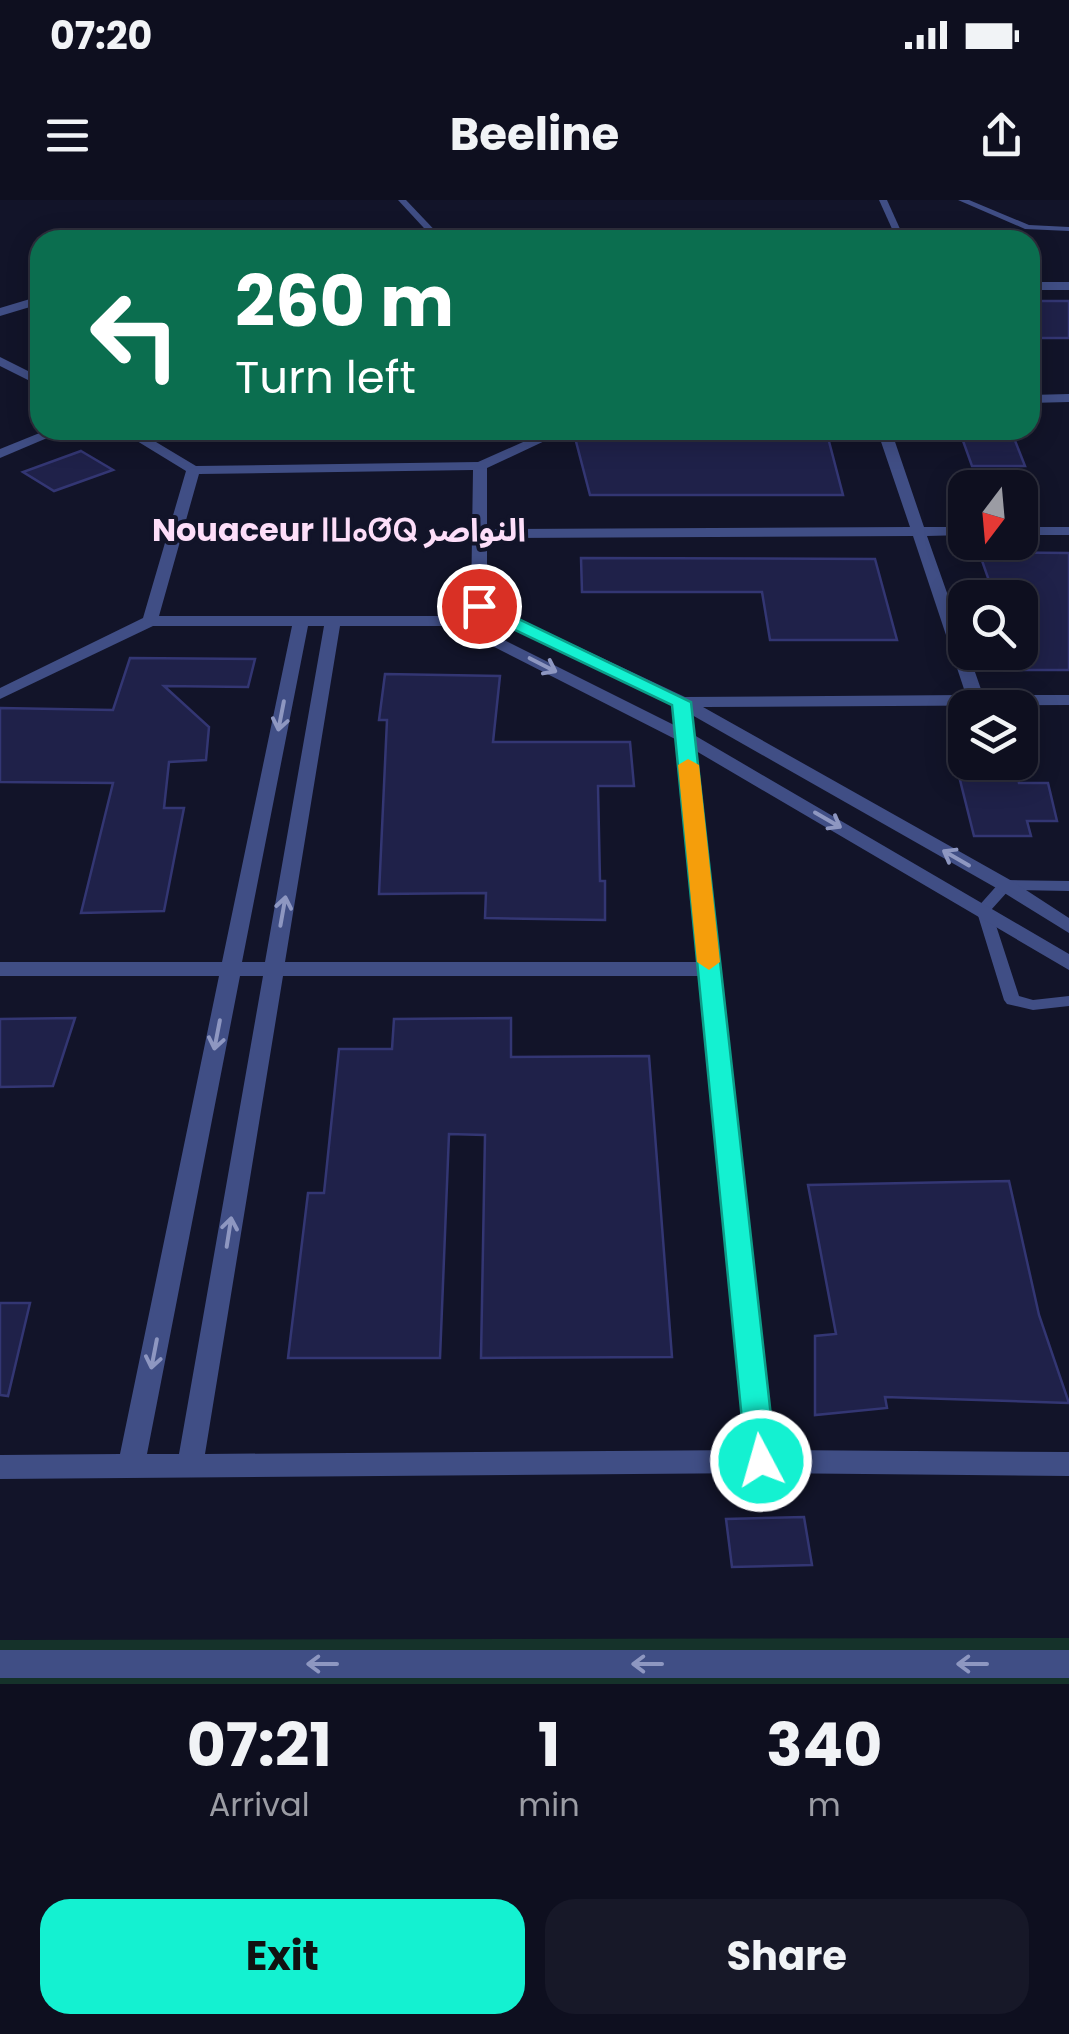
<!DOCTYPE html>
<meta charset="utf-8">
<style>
body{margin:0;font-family:Poppins,"Noto Sans Arabic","Noto Sans Tifinagh",sans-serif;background:#171828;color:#f1f3f6;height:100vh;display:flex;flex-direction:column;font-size:38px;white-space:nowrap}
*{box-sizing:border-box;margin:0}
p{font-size:32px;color:#9b9ca4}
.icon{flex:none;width:55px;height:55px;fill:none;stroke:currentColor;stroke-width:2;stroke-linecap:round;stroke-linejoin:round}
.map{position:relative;height:1484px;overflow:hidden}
.details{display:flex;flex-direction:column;background:#0e0f1f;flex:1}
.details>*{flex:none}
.top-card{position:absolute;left:30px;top:30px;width:1010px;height:210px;border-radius:30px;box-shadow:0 5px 25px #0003,0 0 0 2px #2e2f3d;background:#0b6e4f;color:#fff;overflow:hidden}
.needle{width:65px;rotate:196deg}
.controls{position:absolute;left:948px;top:270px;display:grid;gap:20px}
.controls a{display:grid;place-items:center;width:90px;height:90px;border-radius:20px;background:#0e0f1f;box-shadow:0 5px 25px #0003,0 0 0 2px #2e2f3d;font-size:50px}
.pin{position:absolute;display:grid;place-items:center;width:85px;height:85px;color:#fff;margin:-42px;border:5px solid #fff;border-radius:50%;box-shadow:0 2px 10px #0007}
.me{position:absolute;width:110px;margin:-55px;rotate:354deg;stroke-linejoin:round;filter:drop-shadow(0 0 8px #0008)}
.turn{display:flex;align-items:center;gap:35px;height:210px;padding:0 40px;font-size:45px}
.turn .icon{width:130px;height:130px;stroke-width:2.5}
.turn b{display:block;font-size:70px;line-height:85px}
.eta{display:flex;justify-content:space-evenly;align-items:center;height:170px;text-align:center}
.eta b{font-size:60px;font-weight:700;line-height:70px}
.action{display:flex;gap:20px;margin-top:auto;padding:20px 40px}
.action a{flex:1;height:115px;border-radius:30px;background:#14f1d1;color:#111;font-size:40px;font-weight:700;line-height:115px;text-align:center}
.action a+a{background:#171828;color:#f1f3f6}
.status{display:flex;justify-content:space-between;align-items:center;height:70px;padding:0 50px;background:#0e0f1f;direction:ltr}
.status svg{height:28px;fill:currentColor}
header{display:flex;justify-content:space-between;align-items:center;height:130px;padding:0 40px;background:#0e0f1f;font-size:45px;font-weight:700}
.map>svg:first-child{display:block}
</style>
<div class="status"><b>07:20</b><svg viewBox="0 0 49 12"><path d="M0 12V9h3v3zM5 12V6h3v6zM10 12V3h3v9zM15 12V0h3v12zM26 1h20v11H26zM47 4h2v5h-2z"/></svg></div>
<header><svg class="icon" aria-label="menu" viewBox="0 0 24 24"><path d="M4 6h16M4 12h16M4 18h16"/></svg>Beeline<svg class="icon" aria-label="share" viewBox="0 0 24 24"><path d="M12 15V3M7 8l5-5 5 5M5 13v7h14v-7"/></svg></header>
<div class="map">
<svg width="1069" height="1484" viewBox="0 0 1069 1484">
<rect width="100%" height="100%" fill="#121429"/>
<path fill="#15322a" d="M 1069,1438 L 1069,1484 L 0,1484 L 0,1440 Z"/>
<g fill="#1f2149" stroke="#333673" stroke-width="2.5">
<rect x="1030" y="101" width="39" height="37"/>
<path d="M 573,230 L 826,230 L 843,295 L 590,295 Z"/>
<path d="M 962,238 L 1014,238 L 1025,266 L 972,266 Z"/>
<path d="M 81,251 L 113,270 L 54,291 L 23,272 Z"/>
<path d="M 979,352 L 1069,353 L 1069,470 L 1020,470 L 1020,398 L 995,398 Z"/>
<path d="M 581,358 L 875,359 L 897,440 L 770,440 L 762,392 L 582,392 Z"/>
<path d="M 130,458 L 255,459 L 248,487 L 164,486 L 209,527 L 206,560 L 169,562 L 164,608 L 184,608 L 164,711 L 81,713 L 113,583 L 0,582 L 0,508 L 113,510 Z"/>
<path d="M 385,474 L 500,476 L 493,542 L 630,542 L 634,586 L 598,586 L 600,681 L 605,681 L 605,720 L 485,718 L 486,693 L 379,694 L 387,520 L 379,520 Z"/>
<path d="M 1016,567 L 1019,583 L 1048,583 L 1057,621 L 1027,621 L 1031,636 L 974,636 L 957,568 Z"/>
<path d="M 75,818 L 53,886 L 0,887 L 0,819 Z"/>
<path d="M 511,818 L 511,857 L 649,856 L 672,1157 L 481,1158 L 485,935 L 449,934 L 440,1158 L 288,1158 L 308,993 L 324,993 L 339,849 L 392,849 L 394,819 Z"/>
<path d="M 1009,981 L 1039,1115 L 1069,1203 L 885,1197 L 887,1208 L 815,1215 L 815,1136 L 836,1134 L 808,985 Z"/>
<path d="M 0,1103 L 30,1103 L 8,1196 L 0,1195 Z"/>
<path d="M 804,1317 L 812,1365 L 732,1367 L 726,1319 Z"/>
</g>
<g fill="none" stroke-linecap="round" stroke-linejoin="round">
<g fill="#404e85" fill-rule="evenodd">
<path d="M 398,0 L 406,0 L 444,40 L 435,40 Z"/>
<path d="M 879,0 L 887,0 L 905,40 L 897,40 Z"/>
<path d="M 958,0 L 969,0 L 1029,25 L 1069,27 L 1069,31 L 1025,29 Z"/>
<path d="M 1005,680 L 1069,681 L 1069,691 L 1009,690 L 991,710 L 1019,796 L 1033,800 L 1069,796 L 1069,806 L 1033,810 L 1007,804 L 1004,800 L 976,709 L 1000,682 Z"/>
</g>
<g fill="#404e85" fill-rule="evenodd">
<rect x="1030" y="82" width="39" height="8"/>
<path d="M 40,96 L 40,104 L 0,116 L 0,108 Z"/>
<path d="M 0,157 L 40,177 L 40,186 L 0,166 Z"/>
<path d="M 1069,194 L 1069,202 L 1030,203 L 1030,195 Z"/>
<path d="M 47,230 L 66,230 L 0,258 L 0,249 Z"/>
<path d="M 119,230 L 136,230 L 196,266 L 478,262 L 550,230 L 568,230 L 487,268 L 487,329 L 910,327 L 877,230 L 891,230 L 924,327 L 965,327 L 965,335 L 927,336 L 965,444 L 965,452 L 968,452 L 983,495 L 1069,495 L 1069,505 L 703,507 L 1012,681 L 1069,718 L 1069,733 L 998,689 L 692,515 L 694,535 L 1069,754 L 1069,770 L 696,551 L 773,1250 L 1069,1252 L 1069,1276 L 761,1273 L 0,1279 L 0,1255 L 120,1254 L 219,776 L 0,776 L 0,762 L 222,762 L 292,426 L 153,426 L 0,499 L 0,488 L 143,418 L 186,271 ZM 473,270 L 471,404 L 462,410 L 462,416 L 468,418 L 480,412 L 674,505 L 676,526 L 456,416 L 159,416 L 199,274 ZM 913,336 L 966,495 L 685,497 L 487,404 L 487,338 ZM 308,426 L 324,426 L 265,762 L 242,762 ZM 340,426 L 453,426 L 677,540 L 699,762 L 285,762 ZM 240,776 L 263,776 L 179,1254 L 147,1254 ZM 283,776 L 700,776 L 747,1250 L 205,1254 Z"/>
<rect x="1020" y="327" width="49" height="8"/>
<rect x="0" y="1450" width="1069" height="28"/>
</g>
</g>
<defs><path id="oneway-shaft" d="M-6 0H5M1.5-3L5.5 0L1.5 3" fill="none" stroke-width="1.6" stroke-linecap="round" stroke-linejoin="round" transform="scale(2.5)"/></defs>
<g stroke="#8e97c1">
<use href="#oneway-shaft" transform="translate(543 465) rotate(27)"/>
<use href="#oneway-shaft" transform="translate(281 516) rotate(101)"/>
<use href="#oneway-shaft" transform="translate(828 620) rotate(30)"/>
<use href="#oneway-shaft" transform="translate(956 658) rotate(-150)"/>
<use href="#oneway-shaft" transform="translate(283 711) rotate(-80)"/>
<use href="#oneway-shaft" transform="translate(217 835) rotate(101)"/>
<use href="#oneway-shaft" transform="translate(229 1032) rotate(-81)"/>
<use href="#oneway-shaft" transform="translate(154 1154) rotate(101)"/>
<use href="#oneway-shaft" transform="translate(322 1464) rotate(-180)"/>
<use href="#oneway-shaft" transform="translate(647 1464) rotate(-180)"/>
<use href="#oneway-shaft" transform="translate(972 1464) rotate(-180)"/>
</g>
<path fill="#14f1d1" stroke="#0d9d88" stroke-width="2.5" d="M 479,400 L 691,502 L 776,1261 L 771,1271 L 761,1274 L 750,1271 L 746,1261 L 672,505 L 473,410 L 470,406 Z"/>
<path fill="#f59e0b" d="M 688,559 L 699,565 L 720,762 L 709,770 L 697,762 L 678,565 Z"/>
<g text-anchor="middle" stroke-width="8" stroke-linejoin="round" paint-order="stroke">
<g font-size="32" font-weight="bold" fill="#fddef9" stroke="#121429">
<text x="339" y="341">Nouaceur ⵏⵡⴰⵚⵕ النواصر</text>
</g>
</g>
</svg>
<div class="controls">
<a><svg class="needle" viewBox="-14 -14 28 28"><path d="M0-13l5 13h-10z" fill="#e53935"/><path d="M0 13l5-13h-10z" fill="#9b9ca4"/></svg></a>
<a><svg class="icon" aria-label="search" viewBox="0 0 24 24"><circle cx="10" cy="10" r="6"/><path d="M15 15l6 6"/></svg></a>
<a><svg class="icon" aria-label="layers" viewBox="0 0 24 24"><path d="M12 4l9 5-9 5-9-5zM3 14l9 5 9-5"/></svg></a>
</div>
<div class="pin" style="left:479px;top:406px;background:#d93025"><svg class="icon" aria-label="arrive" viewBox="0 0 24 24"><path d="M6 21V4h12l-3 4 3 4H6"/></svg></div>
<svg class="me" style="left:761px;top:1261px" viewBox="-20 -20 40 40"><circle r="17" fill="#14f1d1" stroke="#fff" stroke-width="3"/><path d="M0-11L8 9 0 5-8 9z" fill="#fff"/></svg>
<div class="top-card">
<div class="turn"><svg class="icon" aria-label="left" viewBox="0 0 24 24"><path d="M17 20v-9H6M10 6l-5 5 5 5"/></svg><div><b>260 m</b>Turn left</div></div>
</div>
</div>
<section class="details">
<div class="eta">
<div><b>07:21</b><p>Arrival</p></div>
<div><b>1</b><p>min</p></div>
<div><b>340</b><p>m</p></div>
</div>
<div class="action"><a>Exit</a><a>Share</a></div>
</section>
